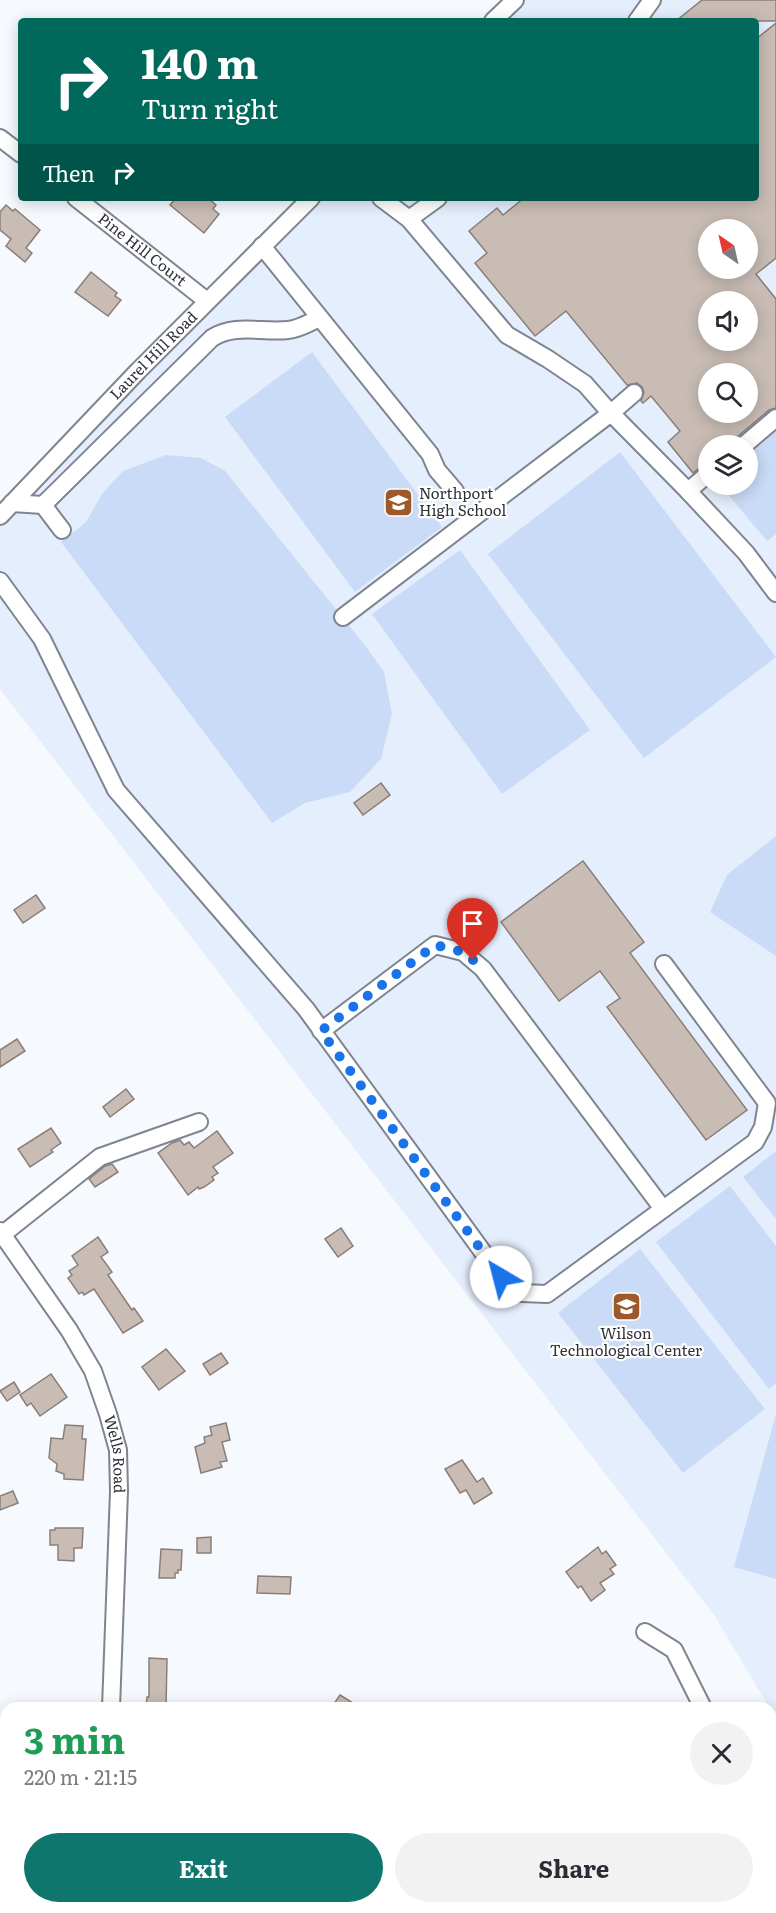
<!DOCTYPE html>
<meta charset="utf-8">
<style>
body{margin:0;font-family:Literata,serif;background:#f2f2f3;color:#2b2b33;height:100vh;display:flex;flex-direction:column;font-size:22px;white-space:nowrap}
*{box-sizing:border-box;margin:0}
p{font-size:20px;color:#7c7c81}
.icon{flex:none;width:33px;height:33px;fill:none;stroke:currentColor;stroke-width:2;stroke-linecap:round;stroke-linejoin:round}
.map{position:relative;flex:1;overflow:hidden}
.details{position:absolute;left:0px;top:1702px;width:777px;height:212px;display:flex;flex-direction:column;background:#fff;border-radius:18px 18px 0 0;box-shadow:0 3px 15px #0003}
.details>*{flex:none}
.top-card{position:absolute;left:18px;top:18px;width:741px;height:183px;border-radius:6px;box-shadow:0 3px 15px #0003;background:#00695c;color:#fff;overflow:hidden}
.needle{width:39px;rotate:326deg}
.tools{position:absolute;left:698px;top:219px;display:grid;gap:12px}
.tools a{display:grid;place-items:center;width:60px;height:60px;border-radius:50%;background:#fff;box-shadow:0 3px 15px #0003;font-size:30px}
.pin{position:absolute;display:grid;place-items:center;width:51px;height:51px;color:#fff;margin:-62px -26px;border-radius:50% 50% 50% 0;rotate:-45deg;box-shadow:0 0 6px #0007}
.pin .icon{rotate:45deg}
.me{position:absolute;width:66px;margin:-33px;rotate:323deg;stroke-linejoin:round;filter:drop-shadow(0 0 4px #0008)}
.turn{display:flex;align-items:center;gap:21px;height:126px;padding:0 24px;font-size:27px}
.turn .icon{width:78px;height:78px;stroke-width:2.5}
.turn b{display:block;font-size:42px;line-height:51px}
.then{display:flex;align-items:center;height:57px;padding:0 24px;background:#0003;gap:12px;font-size:22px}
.round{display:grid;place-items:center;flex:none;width:63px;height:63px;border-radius:32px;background:#f2f2f3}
.head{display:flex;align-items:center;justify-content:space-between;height:102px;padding:0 24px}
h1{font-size:36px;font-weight:700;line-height:45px;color:#1e9e55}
.cta{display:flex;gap:12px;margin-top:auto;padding:12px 24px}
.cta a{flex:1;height:69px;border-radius:36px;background:#0f766e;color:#fff;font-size:24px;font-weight:700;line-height:69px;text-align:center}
.cta a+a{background:#f2f2f3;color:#2b2b33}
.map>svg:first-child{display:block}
</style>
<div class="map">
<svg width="776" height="1913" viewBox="0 0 776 1913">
<rect width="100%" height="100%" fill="#f6f9fe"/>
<path fill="#e5eefd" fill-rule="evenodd" d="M 521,0 L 776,0 L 776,1719 L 714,1615 L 0,689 L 0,523 L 319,198 L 756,198 L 756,21 L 499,21 ZM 708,230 L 747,230 L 747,268 L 708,268 ZM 708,302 L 747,302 L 747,340 L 708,340 ZM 708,374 L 747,374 L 747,412 L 708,412 ZM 708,446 L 747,446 L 747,484 L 708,484 Z"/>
<g fill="#cadbf7">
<path d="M 312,352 L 442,527 L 355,592 L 225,417 Z"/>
<path d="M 776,429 L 776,534 L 767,541 L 720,485 L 747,484 L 747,453 Z"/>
<path d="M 620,452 L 776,657 L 644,758 L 488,554 Z"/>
<path d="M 166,455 L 201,458 L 225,471 L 367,648 L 384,672 L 392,714 L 381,759 L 350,792 L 305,803 L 272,823 L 61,542 L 86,522 L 102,494 L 123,471 Z"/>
<path d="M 460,550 L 590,730 L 502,794 L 372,614 Z"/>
<path d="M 776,836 L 776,956 L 710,912 L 727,875 Z"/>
<path d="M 776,1151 L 776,1219 L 743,1177 Z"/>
<path d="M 730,1186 L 776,1246 L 776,1383 L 769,1389 L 656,1242 Z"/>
<path d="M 640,1249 L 765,1409 L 683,1473 L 558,1313 Z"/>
<path d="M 776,1414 L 776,1579 L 734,1567 Z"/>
</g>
<g fill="#c8bcb4" stroke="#8a7f78" stroke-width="1.5" fill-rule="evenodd">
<path d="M 702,0 L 776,0 L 776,21 L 676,21 Z"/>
<path d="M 776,23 L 776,258 L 756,274 L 776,299 L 776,408 L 769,410 L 736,438 L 732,446 L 708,446 L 708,464 L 702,466 L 693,473 L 668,442 L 680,431 L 651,396 L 643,403 L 641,401 L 644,392 L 642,387 L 637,383 L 627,385 L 566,311 L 535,336 L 475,263 L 487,253 L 469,231 L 497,208 L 503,215 L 524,198 L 756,198 L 756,39 ZM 708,230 L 747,230 L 747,268 L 708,268 ZM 708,302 L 747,302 L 747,340 L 708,340 ZM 708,374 L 747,374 L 747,412 L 708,412 Z"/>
<path d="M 176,198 L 208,198 L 216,205 L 213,209 L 219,214 L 204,233 L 170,205 Z"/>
<path d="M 6,205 L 13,211 L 15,209 L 40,230 L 26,248 L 32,253 L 25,262 L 6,246 L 11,239 L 0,230 L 0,212 Z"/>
<path d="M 91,272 L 117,293 L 115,296 L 121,300 L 108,316 L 75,292 Z"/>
<path d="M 381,783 L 390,795 L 363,815 L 354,803 Z"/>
<path d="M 583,861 L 644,942 L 630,953 L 747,1110 L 706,1140 L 607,1007 L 620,998 L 600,971 L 559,1001 L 501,922 Z"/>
<path d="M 36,895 L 45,908 L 23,923 L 14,910 Z"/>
<path d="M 17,1039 L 25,1051 L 0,1067 L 0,1050 Z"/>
<path d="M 126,1089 L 134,1099 L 110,1117 L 103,1107 Z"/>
<path d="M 51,1128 L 61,1143 L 51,1150 L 53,1152 L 30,1167 L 18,1149 Z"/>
<path d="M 217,1131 L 233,1153 L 213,1167 L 218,1173 L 212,1177 L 214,1180 L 204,1187 L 199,1189 L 198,1187 L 188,1195 L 158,1153 L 172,1143 L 180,1140 L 184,1145 L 189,1142 L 194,1148 Z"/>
<path d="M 112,1164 L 118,1172 L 95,1187 L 89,1179 L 105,1166 Z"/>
<path d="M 341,1228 L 353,1246 L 338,1257 L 325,1239 Z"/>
<path d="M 98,1237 L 108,1252 L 101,1257 L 112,1272 L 108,1275 L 132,1310 L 134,1308 L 143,1321 L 123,1333 L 94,1289 L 84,1295 L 82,1292 L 79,1294 L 68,1278 L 72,1275 L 69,1271 L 78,1265 L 72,1256 Z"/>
<path d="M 166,1349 L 185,1371 L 159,1390 L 142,1367 Z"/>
<path d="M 221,1353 L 228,1363 L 210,1375 L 203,1364 Z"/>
<path d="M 51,1374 L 67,1397 L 40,1416 L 31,1403 L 27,1406 L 20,1395 Z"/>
<path d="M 14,1382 L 20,1392 L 7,1401 L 0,1391 Z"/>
<path d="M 226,1423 L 230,1440 L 222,1442 L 227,1461 L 220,1462 L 222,1467 L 201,1473 L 195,1447 L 205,1443 L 204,1437 L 212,1435 L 210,1427 Z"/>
<path d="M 65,1425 L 83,1426 L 82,1439 L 86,1439 L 83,1480 L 64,1479 L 64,1474 L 56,1471 L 57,1464 L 49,1458 L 51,1438 L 63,1439 Z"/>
<path d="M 462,1460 L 477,1482 L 483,1478 L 492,1493 L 474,1504 L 466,1490 L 460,1493 L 445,1469 Z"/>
<path d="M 13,1491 L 18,1503 L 0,1510 L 0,1496 Z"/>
<path d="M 55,1528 L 83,1528 L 82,1548 L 74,1548 L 74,1561 L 58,1560 L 58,1545 L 50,1545 L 50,1530 L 55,1530 Z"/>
<path d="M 211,1537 L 211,1553 L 197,1553 L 197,1538 Z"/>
<path d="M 598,1547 L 602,1554 L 606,1551 L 616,1565 L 610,1569 L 614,1574 L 600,1583 L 605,1590 L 591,1601 L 581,1586 L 578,1588 L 566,1572 Z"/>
<path d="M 161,1549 L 182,1550 L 181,1570 L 178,1570 L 178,1573 L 175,1573 L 175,1578 L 159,1578 Z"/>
<path d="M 258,1576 L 291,1577 L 290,1594 L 257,1593 Z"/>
<path d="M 149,1658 L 167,1659 L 166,1708 L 146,1708 L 147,1697 L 149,1697 Z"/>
<path d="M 340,1695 L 361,1708 L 331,1708 Z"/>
</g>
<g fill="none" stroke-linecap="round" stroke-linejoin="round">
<defs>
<g id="minor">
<path d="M 493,21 L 515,0"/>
<path d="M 637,21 L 652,0"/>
<path d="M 0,138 L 21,154"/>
<path id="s1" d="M 76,198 L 207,301"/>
<path d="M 381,198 L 409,219 L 507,335 L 548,359 L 585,384 L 606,408 L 688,491 L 746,553 L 776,593"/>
<path d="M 409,219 L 438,198"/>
<path d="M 262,246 L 430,454 L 437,470 L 455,491"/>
<path d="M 743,446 L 776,418"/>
<path d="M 688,491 L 708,474"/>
<path d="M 12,503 L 43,505 L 212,338 C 235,323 262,333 288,330 C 299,329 309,323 319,318"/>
<path d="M 43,505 L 62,530"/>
<path id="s2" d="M 0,516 L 138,371 L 311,198"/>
<path d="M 0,581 L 42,639 L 116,790 L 306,1009 L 501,1277 L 522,1293 L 547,1294 L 755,1142 L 763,1127 L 767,1103 L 664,964"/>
<path d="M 343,617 L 611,413 L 634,393"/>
<path d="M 321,1031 L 435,945 L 463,952 L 483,969 L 663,1209"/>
<path id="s3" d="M 0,1231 L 69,1330 L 93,1371 L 108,1414 L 118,1450 L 119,1491 L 111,1708"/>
<path d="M 3,1234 L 100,1157 L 199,1122"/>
<path d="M 645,1632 L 674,1650 L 703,1708"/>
<path d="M 746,1908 L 746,1913"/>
<path d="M 104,1913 L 104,1908"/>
<path d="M 453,1913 L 454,1908"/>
</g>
</defs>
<use href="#minor" stroke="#7f8590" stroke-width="20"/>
<use href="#minor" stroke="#fff" stroke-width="16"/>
</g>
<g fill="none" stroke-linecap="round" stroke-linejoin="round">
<path stroke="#1a73e8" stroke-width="10" stroke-dasharray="0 18" d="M 473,960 L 463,952 L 435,945 L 321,1031 L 501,1277"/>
</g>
<defs>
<symbol id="school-square" viewBox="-11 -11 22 22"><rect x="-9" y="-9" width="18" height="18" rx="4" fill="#9d592a" stroke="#fff"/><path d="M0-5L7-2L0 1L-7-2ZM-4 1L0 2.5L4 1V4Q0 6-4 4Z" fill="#fff"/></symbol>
</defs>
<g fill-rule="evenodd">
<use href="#school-square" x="382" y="486" width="33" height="33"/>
<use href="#school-square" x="610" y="1290" width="33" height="33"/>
</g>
<g text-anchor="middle" stroke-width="4.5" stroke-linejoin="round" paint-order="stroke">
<g font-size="15" fill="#2e3135" stroke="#fff">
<text dy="5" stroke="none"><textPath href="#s1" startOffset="84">Pine Hill Court</textPath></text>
<text dy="5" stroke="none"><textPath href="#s2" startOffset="222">Laurel Hill Road</textPath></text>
<text dy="5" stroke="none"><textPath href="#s3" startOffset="255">Wells Road</textPath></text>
</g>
<g font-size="15" fill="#2e3135" stroke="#fff" text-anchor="start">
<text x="419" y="499">Northport<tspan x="419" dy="17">High School</tspan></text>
<text x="626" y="1339" text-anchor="middle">Wilson<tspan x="626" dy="17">Technological Center</tspan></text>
</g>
</g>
</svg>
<div class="tools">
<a><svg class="needle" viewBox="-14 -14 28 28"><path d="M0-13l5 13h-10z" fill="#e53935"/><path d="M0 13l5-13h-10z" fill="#7c7c81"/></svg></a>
<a><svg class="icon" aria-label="sound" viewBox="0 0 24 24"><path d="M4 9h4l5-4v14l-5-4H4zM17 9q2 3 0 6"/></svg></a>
<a><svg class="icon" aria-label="search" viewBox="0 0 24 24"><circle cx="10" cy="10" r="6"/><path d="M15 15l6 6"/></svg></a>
<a><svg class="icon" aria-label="layers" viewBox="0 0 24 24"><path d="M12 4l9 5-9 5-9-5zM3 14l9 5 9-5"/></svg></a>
</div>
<div class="pin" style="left:473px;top:960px;background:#d93025"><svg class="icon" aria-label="arrive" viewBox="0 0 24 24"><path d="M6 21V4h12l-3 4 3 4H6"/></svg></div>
<svg class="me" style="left:501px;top:1277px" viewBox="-20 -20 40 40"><circle r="19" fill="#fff"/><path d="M0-13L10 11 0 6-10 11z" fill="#1a73e8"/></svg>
<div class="top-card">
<div class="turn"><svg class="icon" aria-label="right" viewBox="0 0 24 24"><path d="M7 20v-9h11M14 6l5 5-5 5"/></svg><div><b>140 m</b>Turn right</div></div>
<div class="then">Then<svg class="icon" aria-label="right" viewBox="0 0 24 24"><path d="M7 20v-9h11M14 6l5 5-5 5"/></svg></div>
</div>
<section class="details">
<div class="head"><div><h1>3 min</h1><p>220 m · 21:15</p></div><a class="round"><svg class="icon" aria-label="close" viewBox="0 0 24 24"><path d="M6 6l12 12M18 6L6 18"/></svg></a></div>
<div class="cta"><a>Exit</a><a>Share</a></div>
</section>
</div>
